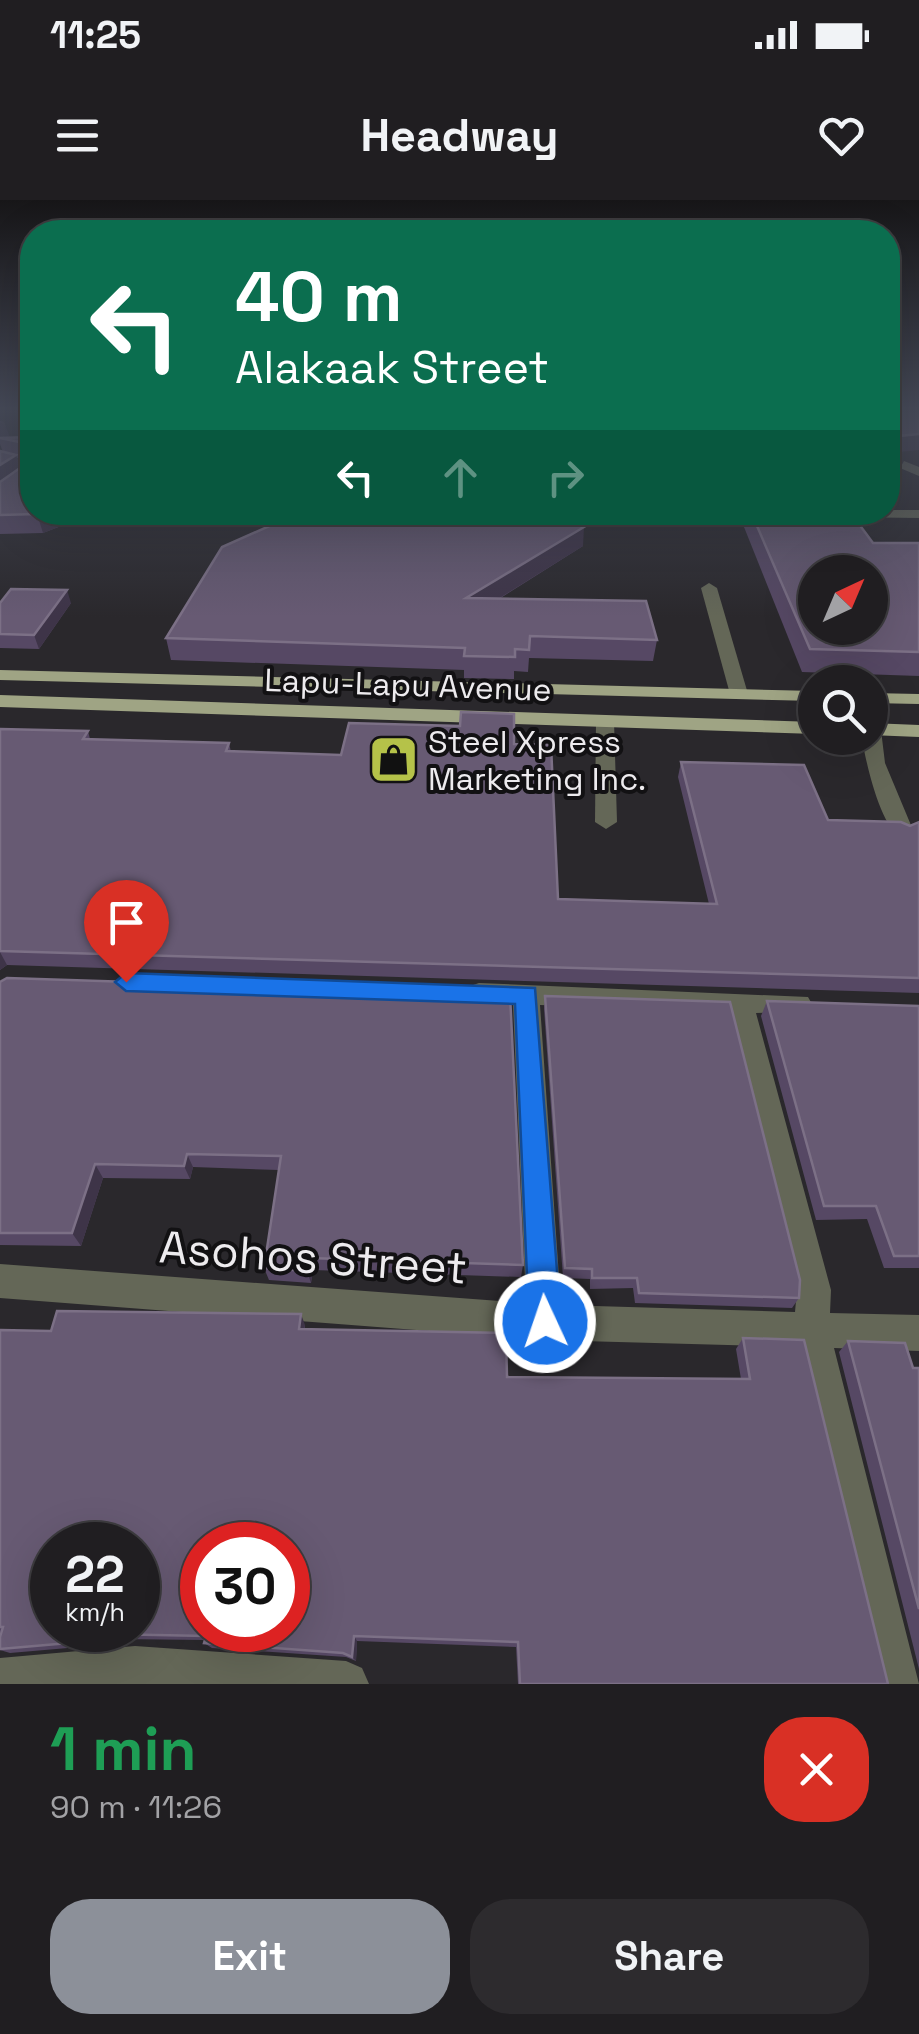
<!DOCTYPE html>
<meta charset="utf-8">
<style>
body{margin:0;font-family:"Space Grotesk",sans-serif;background:#2d2b2e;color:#f1f3f6;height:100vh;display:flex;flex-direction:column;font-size:38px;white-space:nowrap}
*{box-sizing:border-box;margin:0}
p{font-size:32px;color:#a2a2a5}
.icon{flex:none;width:55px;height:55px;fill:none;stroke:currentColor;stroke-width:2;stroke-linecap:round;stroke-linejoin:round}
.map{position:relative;height:1484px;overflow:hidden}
.sheet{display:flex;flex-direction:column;background:#201e21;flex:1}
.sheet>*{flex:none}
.guide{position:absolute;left:20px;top:20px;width:880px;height:305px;border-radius:40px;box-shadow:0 10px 40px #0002,0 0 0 2px #3d3c3f;background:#0b6e4f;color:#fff;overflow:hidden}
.needle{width:65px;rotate:44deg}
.controls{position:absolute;left:798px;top:355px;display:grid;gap:20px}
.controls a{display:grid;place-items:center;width:90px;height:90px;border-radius:50%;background:#201e21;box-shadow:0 10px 40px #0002,0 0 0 2px #3d3c3f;font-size:50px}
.speed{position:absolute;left:30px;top:1322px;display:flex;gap:20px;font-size:50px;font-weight:700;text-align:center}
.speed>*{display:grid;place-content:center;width:130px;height:130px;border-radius:50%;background:#201e21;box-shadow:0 10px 40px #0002,0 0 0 2px #3d3c3f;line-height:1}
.speed small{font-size:25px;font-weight:400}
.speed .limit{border:15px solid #d22;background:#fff;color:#111}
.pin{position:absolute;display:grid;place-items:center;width:85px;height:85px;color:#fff;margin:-102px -42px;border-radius:50% 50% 50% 0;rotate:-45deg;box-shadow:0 0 10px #0007}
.pin .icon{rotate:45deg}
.me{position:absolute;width:110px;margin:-55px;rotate:357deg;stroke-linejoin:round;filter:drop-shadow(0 0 8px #0008)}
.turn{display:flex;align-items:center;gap:35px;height:210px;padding:0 50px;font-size:45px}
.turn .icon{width:130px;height:130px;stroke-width:2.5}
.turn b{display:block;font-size:70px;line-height:85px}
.lanes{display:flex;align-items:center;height:95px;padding:0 50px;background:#0003;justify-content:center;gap:50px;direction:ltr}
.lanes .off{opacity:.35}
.round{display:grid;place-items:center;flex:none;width:105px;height:105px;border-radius:40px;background:#2d2b2e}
.summary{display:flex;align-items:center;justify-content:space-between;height:170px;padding:0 50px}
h1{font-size:60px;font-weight:700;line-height:75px;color:#1e9e55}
.action{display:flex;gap:20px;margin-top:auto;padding:20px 50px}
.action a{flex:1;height:115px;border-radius:40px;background:#8c9099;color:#fff;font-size:40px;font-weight:700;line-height:115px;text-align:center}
.action a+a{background:#2d2b2e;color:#f1f3f6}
.status{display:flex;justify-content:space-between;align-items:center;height:70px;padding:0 50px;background:#201e21;direction:ltr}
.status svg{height:28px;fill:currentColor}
header{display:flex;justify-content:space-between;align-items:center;height:130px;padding:0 50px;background:#201e21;font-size:45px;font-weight:700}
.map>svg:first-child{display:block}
</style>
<div class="status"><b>11:25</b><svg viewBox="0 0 49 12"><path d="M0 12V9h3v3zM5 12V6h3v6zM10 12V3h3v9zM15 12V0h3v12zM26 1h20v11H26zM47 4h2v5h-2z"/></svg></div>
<header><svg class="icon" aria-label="menu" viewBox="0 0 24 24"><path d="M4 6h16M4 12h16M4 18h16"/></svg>Headway<svg class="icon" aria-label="heart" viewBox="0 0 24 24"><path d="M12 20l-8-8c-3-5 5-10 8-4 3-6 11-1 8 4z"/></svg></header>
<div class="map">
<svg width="919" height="1484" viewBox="0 0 919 1484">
<rect width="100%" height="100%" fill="#2a282c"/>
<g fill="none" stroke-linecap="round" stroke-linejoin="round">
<g fill="#646757" fill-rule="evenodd">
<path d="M 0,258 L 32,264 L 32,270 L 0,266 Z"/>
<path d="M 904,261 L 919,267 L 919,276 L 900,268 Z"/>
<path d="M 888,310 L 919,310 L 919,318 L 841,317 L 834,313 Z"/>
<path d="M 709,383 L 717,388 L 748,494 L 745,498 L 739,499 L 730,494 L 701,388 Z"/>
<path d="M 605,515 L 614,521 L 617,622 L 606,629 L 595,622 L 596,521 Z"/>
<path d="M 870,524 L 881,530 L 885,563 L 913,630 L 910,635 L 902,637 C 881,631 865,559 862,538 L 870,538 Z"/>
<path d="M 479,783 L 808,797 L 812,804 L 808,811 L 756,813 L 831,1090 L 830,1113 L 919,1115 L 919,1151 L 834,1148 L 919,1484 L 875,1484 L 798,1147 L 545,1140 L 0,1098 L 0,1064 L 526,1103 L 513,804 L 470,800 L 466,793 L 470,786 ZM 540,805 L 729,812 L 797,1090 L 795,1112 L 561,1105 Z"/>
<path d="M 135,1446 L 346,1461 L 362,1468 L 369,1484 L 0,1484 L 0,1458 Z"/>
</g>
<g fill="#9fa484" fill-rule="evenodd">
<path d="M 0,470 L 815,491 L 815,501 L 0,480 Z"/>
<path d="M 870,493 L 919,494 L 919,504 L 870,503 Z"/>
<path d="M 0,495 L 815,522 L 815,534 L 0,507 Z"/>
<path d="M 870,523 L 919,525 L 919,537 L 870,535 Z"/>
</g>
</g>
<g fill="#564864" fill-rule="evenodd">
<path d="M 0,221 L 4,222 L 9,237 L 29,237 L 32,312 L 97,312 L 43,333 L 0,334 L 0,251 L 3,252 L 0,244 ZM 17,258 L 30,261 L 20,268 Z"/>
<path d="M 267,312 L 598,312 L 578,325 L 583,346 L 499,399 L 657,440 L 653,461 L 529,458 L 528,472 L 514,471 L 514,479 L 464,478 L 464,470 L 171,460 L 166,438 L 287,319 Z"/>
<path d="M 738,312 L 850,312 L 873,343 L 919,343 L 919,476 L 802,472 Z"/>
<path d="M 0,403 L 71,403 L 39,449 L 0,448 Z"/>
<path d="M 0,529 L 88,531 L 90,539 L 229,543 L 231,552 L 341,555 L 514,544 L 558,699 L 709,704 L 678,577 L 681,562 L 828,620 L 910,626 L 919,622 L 919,793 L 7,765 L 0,770 Z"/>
<path d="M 0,782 L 523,1065 L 521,1077 L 313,1070 L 311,1083 L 269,1080 L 264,1068 L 279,970 L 193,967 L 190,979 L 103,978 L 81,1046 L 0,1045 Z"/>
<path d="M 545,796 L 799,1098 L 792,1108 L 635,1103 L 633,1088 L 590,1089 L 590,1079 L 563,1078 L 544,809 Z"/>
<path d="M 767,801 L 919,806 L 919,1068 L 884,1068 L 867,1019 L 816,1020 L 761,816 Z"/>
<path d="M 305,1125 L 305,1129 L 507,1177 L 741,1179 L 736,1149 L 743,1138 L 888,1484 L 518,1484 L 516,1447 L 357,1441 L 356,1461 L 346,1457 L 212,1448 L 204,1443 L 205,1440 L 115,1439 L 114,1444 L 10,1453 L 0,1450 L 2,1432 L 0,1432 L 0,1130 L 51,1131 Z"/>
<path d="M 848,1141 L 913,1168 L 919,1168 L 919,1469 L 839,1152 Z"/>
</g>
<g fill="#3e3448">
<path d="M 4,222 L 10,238 L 0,238 L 0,223 Z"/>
<path d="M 919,234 L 919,250 L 888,253 L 888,237 Z"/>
<path d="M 16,255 L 22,272 L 0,287 L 0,265 Z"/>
<path d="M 41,312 L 97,312 L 43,333 L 37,314 Z"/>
<path d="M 568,312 L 598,312 L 555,338 L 556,319 Z"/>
<path d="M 584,327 L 583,346 L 466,419 L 466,398 Z"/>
<path d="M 67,390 L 71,403 L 39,449 L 34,435 Z"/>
<path d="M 0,752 L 7,765 L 0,770 Z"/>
<path d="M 187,954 L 193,967 L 190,979 L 184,966 Z"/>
<path d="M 95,964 L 103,978 L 81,1046 L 72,1033 Z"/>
<path d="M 309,1058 L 313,1070 L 311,1083 L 307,1071 Z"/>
<path d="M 301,1114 L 305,1125 L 303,1141 L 299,1129 Z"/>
<path d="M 105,1434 L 115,1439 L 114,1444 L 103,1440 Z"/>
<path d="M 354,1436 L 357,1441 L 356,1461 L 352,1457 Z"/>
</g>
<g fill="#675a73" stroke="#7c7086" stroke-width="2.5" fill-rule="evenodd">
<path d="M 888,209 L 919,209 L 919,234 L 888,237 Z"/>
<path d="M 29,226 L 32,226 L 32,312 L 41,312 L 37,314 L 0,315 L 0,282 L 30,261 L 29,244 L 0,238 L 29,237 Z"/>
<path d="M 0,251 L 16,255 L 0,265 Z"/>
<path d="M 301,312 L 568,312 L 556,319 L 584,327 L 466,398 L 646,401 L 657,440 L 530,436 L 529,450 L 515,449 L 515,457 L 464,456 L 465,448 L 166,438 L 222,347 Z"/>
<path d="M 751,312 L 850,312 L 873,343 L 919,343 L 919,452 L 810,449 ZM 815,372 L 870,372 L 870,428 L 815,428 Z"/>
<path d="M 11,389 L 67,390 L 34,435 L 0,434 L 0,403 Z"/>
<path d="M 461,512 L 514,514 L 514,544 L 551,545 L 558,699 L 717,704 L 681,562 L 804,565 L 828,620 L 901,622 L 910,626 L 919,622 L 919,778 L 0,751 L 0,529 L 88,531 L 83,539 L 229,543 L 226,551 L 341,555 L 349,523 L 460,526 Z"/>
<path d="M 7,778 L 510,794 L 523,1065 L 309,1058 L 307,1071 L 264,1068 L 281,956 L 187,954 L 184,966 L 95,964 L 72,1033 L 0,1033 L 0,782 Z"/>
<path d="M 545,796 L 730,802 L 800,1080 L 799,1098 L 639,1093 L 637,1078 L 592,1078 L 592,1069 L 565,1068 Z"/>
<path d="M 767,801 L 919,806 L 919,1056 L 894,1056 L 876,1006 L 824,1006 Z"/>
<path d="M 57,1111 L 301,1114 L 299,1129 L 506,1133 L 507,1177 L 750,1179 L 743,1138 L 804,1140 L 888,1484 L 520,1484 L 518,1442 L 354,1436 L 352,1457 L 343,1453 L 204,1443 L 206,1436 L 105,1434 L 103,1440 L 0,1449 L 0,1437 L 3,1427 L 0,1427 L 0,1130 L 51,1131 ZM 52,1345 L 138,1345 L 138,1430 L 52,1430 ZM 202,1345 L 288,1345 L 288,1430 L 202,1430 Z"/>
<path d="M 848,1141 L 905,1143 L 913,1168 L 919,1168 L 919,1409 Z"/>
</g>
<linearGradient id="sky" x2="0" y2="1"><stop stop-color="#171618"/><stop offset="0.5" stop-color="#444856"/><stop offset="1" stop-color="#444856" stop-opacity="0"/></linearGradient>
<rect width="919" height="417" fill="url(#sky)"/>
<path fill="#1a73e8" stroke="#114b97" stroke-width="2.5" d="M 126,773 L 535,788 L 561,1122 L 557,1133 L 545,1138 L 534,1133 L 529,1122 L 515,804 L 126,791 L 115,782 Z"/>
<defs>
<symbol id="shop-square" viewBox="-11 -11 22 22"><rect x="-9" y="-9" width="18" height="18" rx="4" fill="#b5c249" stroke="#121113"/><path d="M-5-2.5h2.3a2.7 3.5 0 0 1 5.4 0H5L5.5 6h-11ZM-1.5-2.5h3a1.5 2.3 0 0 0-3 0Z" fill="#111"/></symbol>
</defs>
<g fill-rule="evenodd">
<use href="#shop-square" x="366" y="532" width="55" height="55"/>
</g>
<g text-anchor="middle" stroke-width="8" stroke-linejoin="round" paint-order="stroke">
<g font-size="32" fill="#edebee" stroke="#121113">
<text transform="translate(408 485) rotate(2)" y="11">Lapu-Lapu Avenue</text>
</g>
<g font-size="32" fill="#edebee" stroke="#121113" text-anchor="start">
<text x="428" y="553">Steel Xpress<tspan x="428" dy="37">Marketing Inc.</tspan></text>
</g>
<g font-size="45" fill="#edebee" stroke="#121113">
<text transform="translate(313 1057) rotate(4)" y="16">Asohos Street</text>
</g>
</g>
</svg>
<div class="controls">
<a><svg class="needle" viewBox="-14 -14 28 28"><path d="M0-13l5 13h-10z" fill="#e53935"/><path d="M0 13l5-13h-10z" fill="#a2a2a5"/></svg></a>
<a><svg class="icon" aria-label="search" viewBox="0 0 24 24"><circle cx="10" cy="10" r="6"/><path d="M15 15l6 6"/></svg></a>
</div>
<div class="speed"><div>22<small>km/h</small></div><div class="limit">30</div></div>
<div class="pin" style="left:126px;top:782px;background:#d93025"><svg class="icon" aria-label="arrive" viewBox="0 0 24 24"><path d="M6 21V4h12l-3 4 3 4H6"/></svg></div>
<svg class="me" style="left:545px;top:1122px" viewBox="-20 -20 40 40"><circle r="17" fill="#1a73e8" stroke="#fff" stroke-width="3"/><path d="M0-11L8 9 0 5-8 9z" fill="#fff"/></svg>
<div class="guide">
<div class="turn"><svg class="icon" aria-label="left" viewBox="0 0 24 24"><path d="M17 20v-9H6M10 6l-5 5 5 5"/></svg><div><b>40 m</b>Alakaak Street</div></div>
<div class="lanes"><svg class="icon" aria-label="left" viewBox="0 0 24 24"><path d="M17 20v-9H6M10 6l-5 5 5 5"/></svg><svg class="icon off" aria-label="ahead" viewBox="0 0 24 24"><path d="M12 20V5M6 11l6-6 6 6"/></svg><svg class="icon off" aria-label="right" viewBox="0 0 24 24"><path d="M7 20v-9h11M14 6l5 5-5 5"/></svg></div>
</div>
</div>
<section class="sheet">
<div class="summary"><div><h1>1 min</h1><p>90 m · 11:26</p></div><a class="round" style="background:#d93025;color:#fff"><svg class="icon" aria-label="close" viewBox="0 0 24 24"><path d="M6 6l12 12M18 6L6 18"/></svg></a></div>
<div class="action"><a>Exit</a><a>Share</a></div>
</section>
